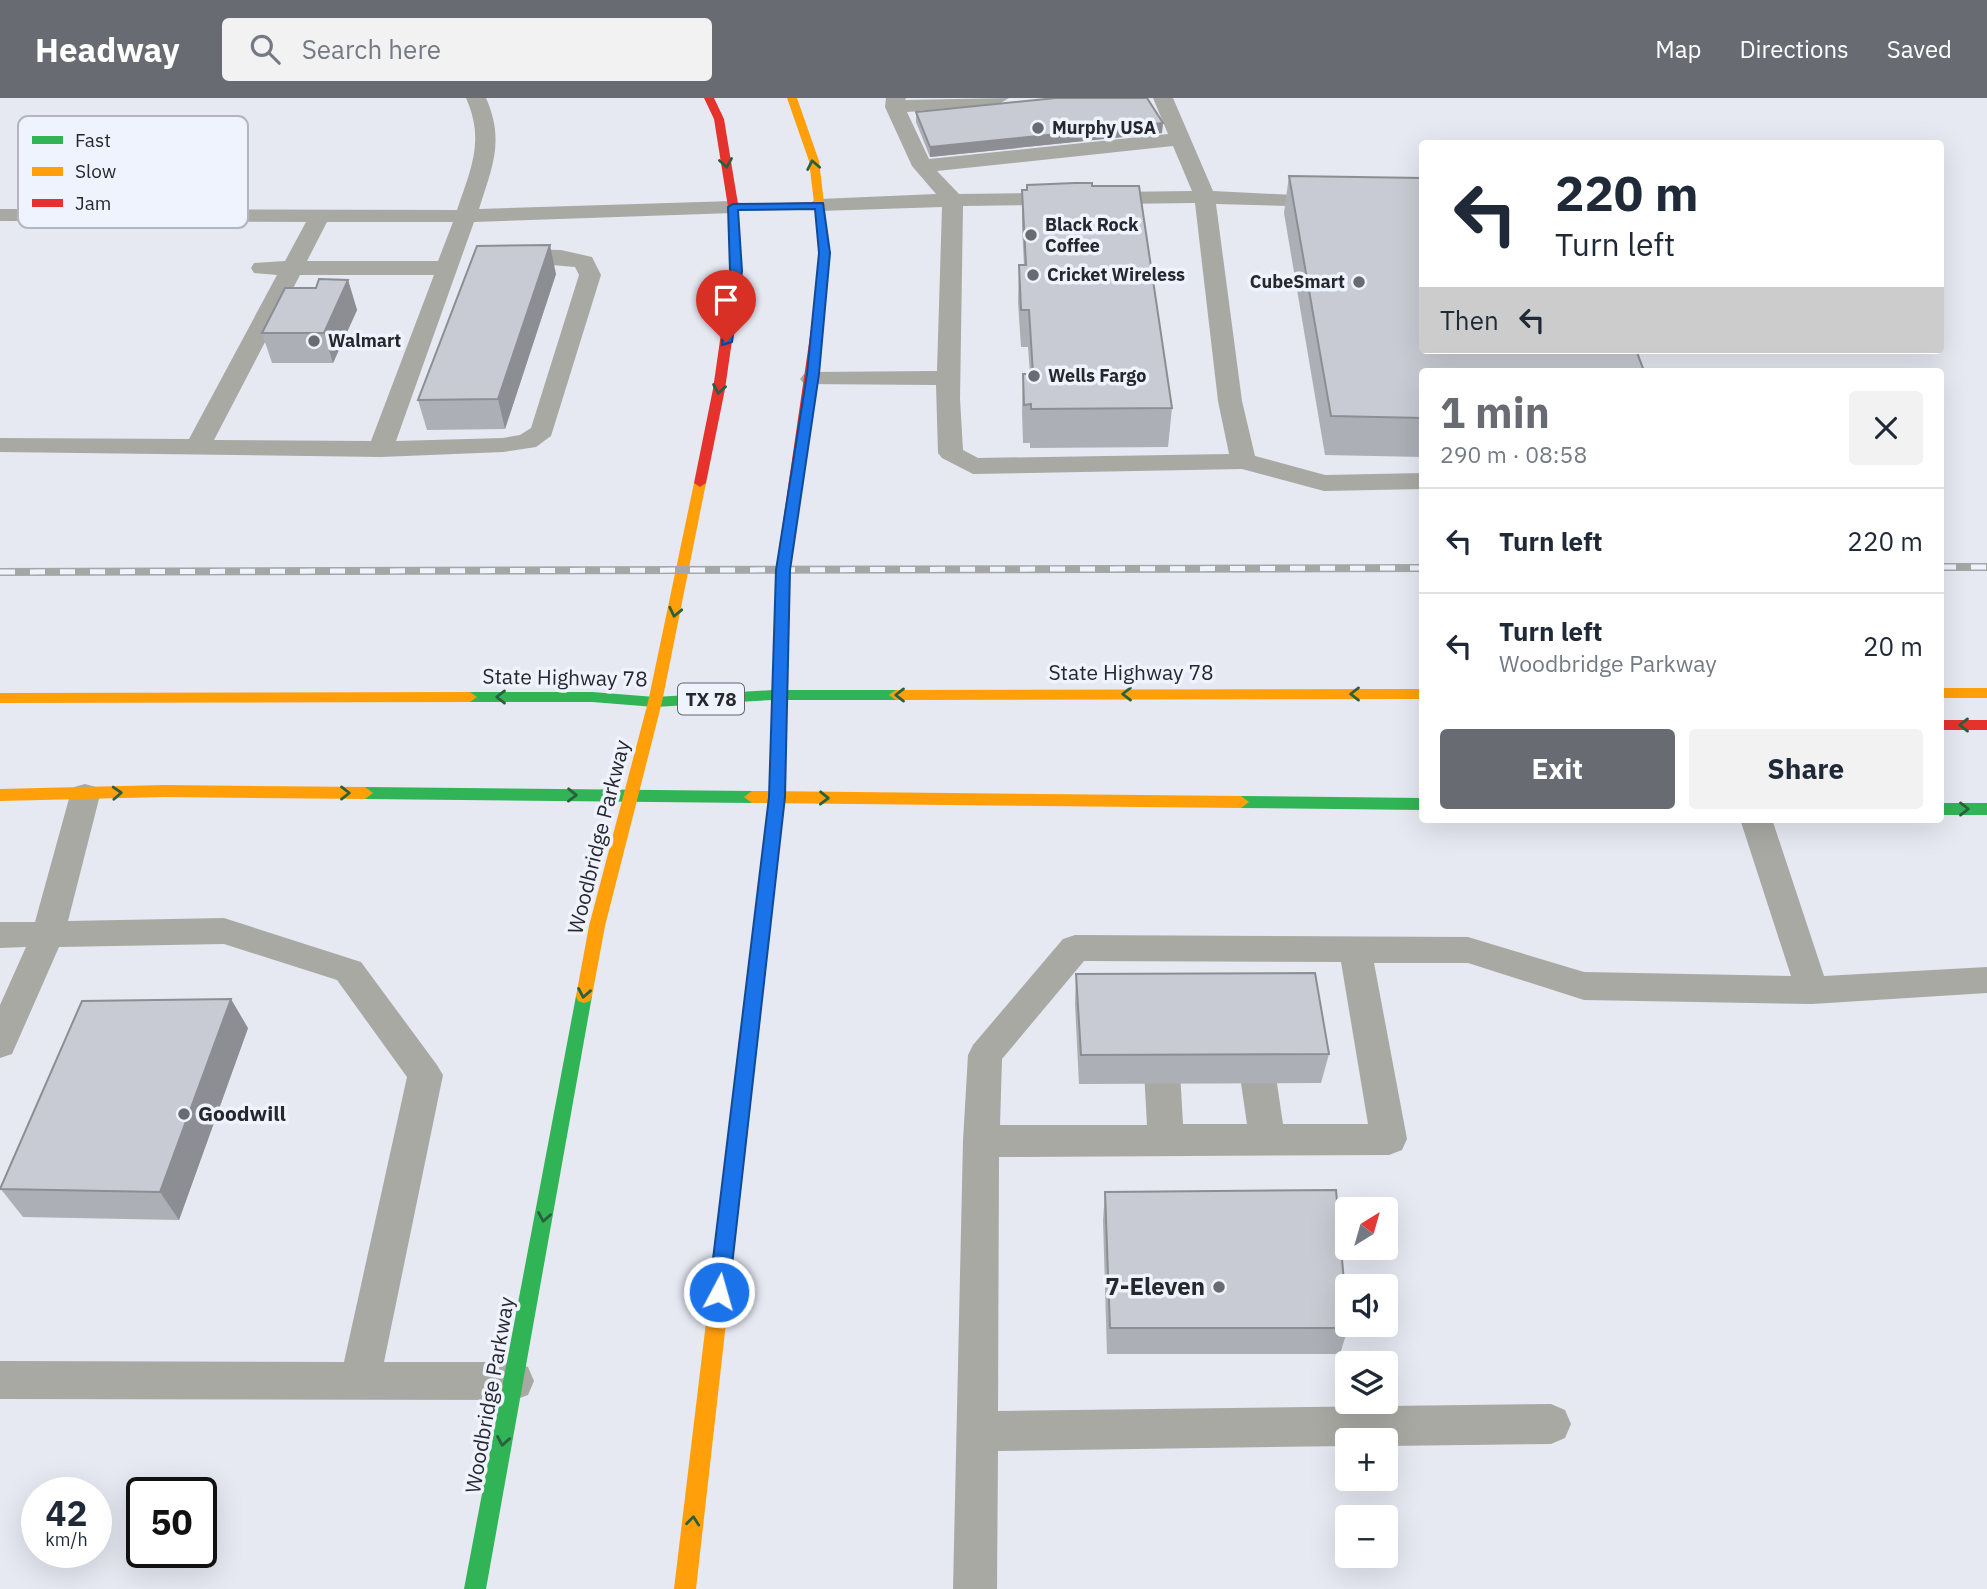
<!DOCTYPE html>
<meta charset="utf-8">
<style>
body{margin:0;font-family:"IBM Plex Sans",sans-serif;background:#f2f2f3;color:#1f2937;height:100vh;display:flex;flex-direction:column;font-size:26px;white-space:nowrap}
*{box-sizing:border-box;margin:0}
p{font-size:23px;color:#747a83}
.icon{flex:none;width:38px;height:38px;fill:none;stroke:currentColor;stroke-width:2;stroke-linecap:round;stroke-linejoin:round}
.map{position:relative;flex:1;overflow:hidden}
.details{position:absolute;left:1419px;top:270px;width:525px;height:455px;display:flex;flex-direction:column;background:#fff;border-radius:7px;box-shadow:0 7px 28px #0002}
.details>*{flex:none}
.banner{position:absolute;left:1419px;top:42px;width:525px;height:214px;border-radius:7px;box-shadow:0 7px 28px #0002;background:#fff;color:#1f2937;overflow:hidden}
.needle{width:46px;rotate:37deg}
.fabs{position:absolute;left:1335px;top:1099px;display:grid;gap:14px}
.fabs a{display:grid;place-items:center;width:63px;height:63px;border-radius:7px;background:#fff;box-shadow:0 7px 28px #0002;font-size:35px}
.speed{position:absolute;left:21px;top:1379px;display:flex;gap:14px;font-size:35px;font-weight:700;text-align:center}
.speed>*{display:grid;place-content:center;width:91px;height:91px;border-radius:50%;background:#fff;box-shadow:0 7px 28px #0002;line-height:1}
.speed small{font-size:18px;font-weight:400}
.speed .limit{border:4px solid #111;border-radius:10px;background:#fff;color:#111}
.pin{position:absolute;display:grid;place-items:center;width:60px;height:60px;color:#fff;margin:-72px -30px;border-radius:50% 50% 50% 0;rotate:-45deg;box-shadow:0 0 7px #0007}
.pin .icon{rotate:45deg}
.me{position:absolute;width:77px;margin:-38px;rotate:6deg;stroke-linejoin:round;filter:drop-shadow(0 0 5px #0008)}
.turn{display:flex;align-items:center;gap:24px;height:147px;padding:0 21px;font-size:32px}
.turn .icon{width:91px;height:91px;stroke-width:2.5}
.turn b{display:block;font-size:49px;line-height:60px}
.then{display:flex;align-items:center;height:66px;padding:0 21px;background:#0003;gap:14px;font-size:26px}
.round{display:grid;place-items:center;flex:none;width:74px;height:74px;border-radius:7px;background:#f2f2f3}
.summary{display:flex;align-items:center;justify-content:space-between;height:119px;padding:0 21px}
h1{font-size:42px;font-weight:700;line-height:52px;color:#696b73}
.cta{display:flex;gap:14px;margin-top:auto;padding:14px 21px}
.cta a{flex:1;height:80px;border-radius:7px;background:#696b73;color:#fff;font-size:28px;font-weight:700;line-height:80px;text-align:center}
.cta a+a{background:#f2f2f3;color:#1f2937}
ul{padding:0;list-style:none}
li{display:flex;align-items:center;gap:21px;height:105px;padding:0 21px;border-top:2px solid #e0e1e3}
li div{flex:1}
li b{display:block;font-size:26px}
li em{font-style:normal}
header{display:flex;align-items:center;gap:42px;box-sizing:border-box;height:98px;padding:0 35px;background:#696b73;color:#fff}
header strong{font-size:33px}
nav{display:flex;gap:38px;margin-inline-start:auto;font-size:24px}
.search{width:490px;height:63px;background:#f2f2f3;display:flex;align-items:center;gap:18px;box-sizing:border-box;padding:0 24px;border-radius:7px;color:#747a83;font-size:26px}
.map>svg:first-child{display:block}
</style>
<header>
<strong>Headway</strong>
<div class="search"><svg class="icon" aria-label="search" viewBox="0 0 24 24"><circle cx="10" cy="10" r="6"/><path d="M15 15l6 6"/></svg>Search here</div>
<nav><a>Map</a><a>Directions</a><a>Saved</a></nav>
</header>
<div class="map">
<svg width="1987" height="1491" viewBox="0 0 1987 1491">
<rect width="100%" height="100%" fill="#e6e8f2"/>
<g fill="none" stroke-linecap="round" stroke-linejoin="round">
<g fill="#a8a9a3" fill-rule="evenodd">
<path d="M 466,0 L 486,0 C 505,43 492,69 479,111 L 733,103 L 740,105 L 744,109 L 740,113 L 733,115 L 474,124 L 396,343 L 503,340 L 520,337 L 531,330 L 579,177 L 575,169 L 504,163 L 501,158 L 504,153 L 512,151 L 561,152 L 592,159 L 601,177 L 551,338 L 536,349 L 503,354 L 381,359 L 0,354 L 0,340 L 189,341 L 277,177 L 254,175 L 251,170 L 254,165 L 285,163 L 306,124 L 0,123 L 0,111 L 457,112 C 471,70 485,43 466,0 ZM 327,124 L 453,124 L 438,163 L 307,163 ZM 300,177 L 434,177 L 371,343 L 214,342 Z"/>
<path d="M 886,0 L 906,0 L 905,2 L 1009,0 L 999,6 L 907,14 L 929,61 L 1168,36 L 1153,0 L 1173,0 L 1213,93 L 1334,99 L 1337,103 L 1334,107 L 1327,109 L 1216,106 L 1242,303 L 1255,358 L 1325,377 L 1423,375 L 1423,391 L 1324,393 L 1242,371 L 973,376 L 942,360 L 938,355 L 936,287 L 804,286 L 800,281 L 804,276 L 812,274 L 937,273 L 942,109 L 820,113 L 813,111 L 809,107 L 813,103 L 820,101 L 936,96 L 912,68 L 885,9 ZM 1173,48 L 1192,93 L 959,96 L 937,73 ZM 1195,105 L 1218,303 L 1229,356 L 978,360 L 963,352 L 960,301 L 963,108 Z"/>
<path d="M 85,686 L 96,689 L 100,697 L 68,823 L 224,820 L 361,864 L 437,967 L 443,977 L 384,1264 L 514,1264 L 528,1269 L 534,1283 L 528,1297 L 514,1302 L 0,1301 L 0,1263 L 344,1264 L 407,979 L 337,882 L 224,846 L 59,849 L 12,956 L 0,960 L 0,907 L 26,849 L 0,850 L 0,824 L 35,824 L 70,697 L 74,689 Z"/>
<path d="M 1740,721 L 1772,721 L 1824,878 L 1987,869 L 1987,895 L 1812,906 L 1584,902 L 1468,865 L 1374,865 L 1407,1041 L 1402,1052 L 1389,1057 L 999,1059 L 998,1313 L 1551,1306 L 1565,1312 L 1571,1326 L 1565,1340 L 1551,1346 L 1386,1348 L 1386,1342 L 1348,1342 L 1348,1348 L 998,1353 L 997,1491 L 953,1491 L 963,1043 L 968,957 L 973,947 L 1063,841 L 1075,837 L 1468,839 L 1584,874 L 1791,878 ZM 1084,863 L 1341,864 L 1368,1026 L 1283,1026 L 1275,972 L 1269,962 L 1257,957 L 1245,962 L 1239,972 L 1247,1026 L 1183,1026 L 1180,973 L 1174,963 L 1162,958 L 1150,963 L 1144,973 L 1147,1027 L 1000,1027 L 1002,961 Z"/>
</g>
<g fill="#30b455" fill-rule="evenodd">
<path d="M 780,583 L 785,585 L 787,592 L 896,592 L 903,597 L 896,602 L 787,602 L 785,699 L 758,941 L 755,946 L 749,948 L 743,946 L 740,941 L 769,699 L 772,602 L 655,609 L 592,604 L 470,604 L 463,599 L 470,594 L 592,594 L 655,599 L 773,592 L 775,585 Z"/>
<path d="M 365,689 L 752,693 L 760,699 L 752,705 L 365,701 L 357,695 Z"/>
<path d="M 1241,698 L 1423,700 L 1423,712 L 1241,710 L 1233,704 Z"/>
<rect x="1941" y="705" width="46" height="12"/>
<path d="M 584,891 L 590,893 L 592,898 L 486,1491 L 464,1491 L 576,898 L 578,893 Z"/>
</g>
<g fill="#ff9f0a" fill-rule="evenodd">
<path d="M 787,0 L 797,0 L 819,63 L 830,155 L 823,231 L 817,234 L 811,231 L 820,155 L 809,63 Z"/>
<path d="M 700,381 L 706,385 L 662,604 L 605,828 L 592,898 L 590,903 L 584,905 L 578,903 L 576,898 L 589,828 L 648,604 L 694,385 Z"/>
<rect x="1941" y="590" width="46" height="10"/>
<path d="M 1423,591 L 1423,601 L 896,602 L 889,597 L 896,592 Z"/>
<path d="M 470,594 L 477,599 L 470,604 L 0,605 L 0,595 Z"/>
<path d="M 164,687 L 365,689 L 373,695 L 365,701 L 164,699 L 0,703 L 0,691 Z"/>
<path d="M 752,693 L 1241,698 L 1249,704 L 1241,710 L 752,705 L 744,699 Z"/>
<path d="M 749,934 L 755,936 L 758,941 L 696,1491 L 674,1491 L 740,941 L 743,936 Z"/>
</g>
<g fill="#e5322d" fill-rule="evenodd">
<path d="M 704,0 L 714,0 L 724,21 L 738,106 L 820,104 L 825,107 L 820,110 L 738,112 L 742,173 L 725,291 L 706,385 L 700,389 L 694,385 L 713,291 L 730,173 L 728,109 L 714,21 Z"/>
<path d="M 817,228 L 823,231 L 790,472 L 787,588 L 780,593 L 773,588 L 776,472 L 811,231 Z"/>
<rect x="1941" y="622" width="46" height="10"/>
</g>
<defs>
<g id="rail">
<path d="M 1941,469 L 1987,469"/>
<path d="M 0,474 L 1423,470"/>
</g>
</defs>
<use href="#rail" stroke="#a5a7a6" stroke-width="8"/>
<use href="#rail" stroke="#eff3fe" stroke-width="5" stroke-dasharray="15" stroke-linecap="butt"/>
</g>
<g fill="#acafb5">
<path d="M 916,14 L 1162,35 L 930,59 L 916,24 Z"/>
<path d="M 1289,78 L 1423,273 L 1423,359 L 1325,357 L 1284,115 Z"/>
<path d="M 1022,92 L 1172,310 L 1168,349 L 1030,350 L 1030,345 L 1023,345 L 1022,314 L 1023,276 L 1030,276 L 1028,249 L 1021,249 L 1018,204 L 1019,167 L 1024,167 L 1022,129 Z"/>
<path d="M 556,176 L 505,331 L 427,332 L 418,302 Z"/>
<path d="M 348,182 L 357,212 L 333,265 L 272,265 L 262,235 L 316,190 Z"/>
<path d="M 1076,876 L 1329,956 L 1321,985 L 1079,986 L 1075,906 Z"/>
<path d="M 248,930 L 179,1122 L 23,1119 L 0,1090 Z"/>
<path d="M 1105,1094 L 1348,1230 L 1340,1256 L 1107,1256 L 1103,1122 Z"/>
</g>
<g fill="#8c8e94">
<path d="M 1163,25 L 1162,35 L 930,59 L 930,49 Z"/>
<path d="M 550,147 L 556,176 L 505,331 L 498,301 Z"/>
<path d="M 348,182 L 357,212 L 333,265 L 324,235 Z"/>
<path d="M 231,901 L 248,930 L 179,1122 L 160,1094 Z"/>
</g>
<g fill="#c8cbd3" stroke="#8c8e94" stroke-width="2">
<path d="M 1056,0 L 1147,0 L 1163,25 L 930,49 L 916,14 Z"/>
<path d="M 1289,78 L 1423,80 L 1423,252 L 1636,252 L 1644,273 L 1423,273 L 1423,320 L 1331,318 Z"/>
<path d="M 1075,85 L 1092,85 L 1092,88 L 1139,88 L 1172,310 L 1031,311 L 1031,306 L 1024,307 L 1023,276 L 1033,276 L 1029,212 L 1021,212 L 1019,167 L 1026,167 L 1022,92 L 1027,92 L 1027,87 Z"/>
<path d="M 550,147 L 498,301 L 418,302 L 477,148 Z"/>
<path d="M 319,181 L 348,182 L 324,235 L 262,235 L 285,190 L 316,190 Z"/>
<path d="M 1315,875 L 1329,956 L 1081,957 L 1076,876 Z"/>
<path d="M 231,901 L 160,1094 L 0,1091 L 82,903 Z"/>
<path d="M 1336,1092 L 1348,1230 L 1110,1230 L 1105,1094 Z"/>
</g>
<defs><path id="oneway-chevron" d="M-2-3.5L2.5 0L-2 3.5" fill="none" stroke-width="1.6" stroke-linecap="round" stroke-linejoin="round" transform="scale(1.75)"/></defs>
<g stroke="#2a603e">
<use href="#oneway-chevron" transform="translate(726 65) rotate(81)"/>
<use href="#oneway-chevron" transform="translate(813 67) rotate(-101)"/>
<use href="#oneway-chevron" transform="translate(719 291) rotate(100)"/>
<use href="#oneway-chevron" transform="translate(675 514) rotate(102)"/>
<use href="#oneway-chevron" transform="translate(1127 596) rotate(180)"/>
<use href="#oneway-chevron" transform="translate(1355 596) rotate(180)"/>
<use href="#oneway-chevron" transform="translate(900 597) rotate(180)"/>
<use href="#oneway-chevron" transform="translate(501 599) rotate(180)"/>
<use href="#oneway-chevron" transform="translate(1964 627) rotate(180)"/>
<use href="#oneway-chevron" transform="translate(117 695) rotate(-3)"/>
<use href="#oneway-chevron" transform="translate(345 695)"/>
<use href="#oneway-chevron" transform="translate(572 697) rotate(1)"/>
<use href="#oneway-chevron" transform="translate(824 700) rotate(1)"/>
<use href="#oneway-chevron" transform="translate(1964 711)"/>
<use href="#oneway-chevron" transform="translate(584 895) rotate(100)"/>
<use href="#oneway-chevron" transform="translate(544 1119) rotate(100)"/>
<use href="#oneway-chevron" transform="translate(503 1343) rotate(100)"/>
<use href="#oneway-chevron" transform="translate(693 1423) rotate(-84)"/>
</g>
<path fill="#1a73e8" stroke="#114b97" stroke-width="2" d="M 823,105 L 830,155 L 819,276 L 790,472 L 785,699 L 729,1194 L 726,1201 L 719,1203 L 712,1201 L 709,1194 L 769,699 L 776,472 L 807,276 L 819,155 L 815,111 L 738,112 L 742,173 L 732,244 L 722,247 L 730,173 L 728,109 L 733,106 Z"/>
<g fill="#696b73" stroke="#eff3fe" stroke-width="2.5">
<circle cx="1038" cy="30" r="7"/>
<circle cx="1031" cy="137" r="7"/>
<circle cx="1033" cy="177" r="7"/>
<circle cx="1359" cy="184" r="7"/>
<circle cx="314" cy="243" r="7"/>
<circle cx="1034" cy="278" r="7"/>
<circle cx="184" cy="1016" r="7"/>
<circle cx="1219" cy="1189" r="7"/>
</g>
<g text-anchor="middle" stroke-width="7" stroke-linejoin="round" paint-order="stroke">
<g font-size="18" font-weight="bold" fill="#26282e" stroke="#eff3fe" text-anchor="start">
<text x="1052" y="36">Murphy USA</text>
<text x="1045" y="133">Black Rock<tspan x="1045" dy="21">Coffee</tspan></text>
<text x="1047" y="183">Cricket Wireless</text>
<text x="1345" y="190" text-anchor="end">CubeSmart</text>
<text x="328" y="249">Walmart</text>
<text x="1048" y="284">Wells Fargo</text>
</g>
<rect fill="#eff3fe" stroke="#62656c" stroke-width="2" x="678" y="585.5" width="66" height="31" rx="5"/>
<g font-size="19" font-weight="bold" fill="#26282e">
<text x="711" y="608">TX 78</text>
</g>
<g font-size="21" fill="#26282e" stroke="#eff3fe">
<text x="1131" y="582">State Highway 78</text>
<text transform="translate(565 580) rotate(1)" y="7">State Highway 78</text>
<text transform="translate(599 739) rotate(-76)" y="7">Woodbridge Parkway</text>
<text transform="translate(490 1297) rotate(-80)" y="7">Woodbridge Parkway</text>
</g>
<g font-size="21" font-weight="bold" fill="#26282e" stroke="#eff3fe" text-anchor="start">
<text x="198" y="1023">Goodwill</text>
</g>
<g font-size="24" font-weight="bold" fill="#26282e" stroke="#eff3fe" text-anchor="end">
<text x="1205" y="1197">7-Eleven</text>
</g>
</g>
<rect x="18" y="18" width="230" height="112" rx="10" fill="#eff3fe" stroke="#b3b6c0" stroke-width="2"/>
<rect x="32" y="38" width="31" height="8" fill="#30b455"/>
<rect x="32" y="69" width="31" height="9" fill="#ff9f0a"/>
<rect x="32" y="101" width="31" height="8" fill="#e5322d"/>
<g font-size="19" fill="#26282e">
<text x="75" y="49">Fast</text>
<text x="75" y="80">Slow</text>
<text x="75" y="112">Jam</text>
</g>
</svg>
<div class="fabs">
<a><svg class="needle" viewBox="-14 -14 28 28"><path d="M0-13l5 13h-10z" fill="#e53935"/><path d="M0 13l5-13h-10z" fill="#747a83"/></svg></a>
<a><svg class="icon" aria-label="sound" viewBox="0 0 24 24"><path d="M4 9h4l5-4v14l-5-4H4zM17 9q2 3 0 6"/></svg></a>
<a><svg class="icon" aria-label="layers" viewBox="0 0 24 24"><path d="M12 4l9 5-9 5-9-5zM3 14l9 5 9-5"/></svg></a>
<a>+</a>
<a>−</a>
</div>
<div class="speed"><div>42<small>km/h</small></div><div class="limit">50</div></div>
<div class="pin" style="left:726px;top:244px;background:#d93025"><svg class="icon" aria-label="arrive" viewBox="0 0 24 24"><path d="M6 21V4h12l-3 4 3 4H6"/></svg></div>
<svg class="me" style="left:719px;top:1194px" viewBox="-20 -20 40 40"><circle r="17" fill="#1a73e8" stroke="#fff" stroke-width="3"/><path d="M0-11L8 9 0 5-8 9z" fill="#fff"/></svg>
<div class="banner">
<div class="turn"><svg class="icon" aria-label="left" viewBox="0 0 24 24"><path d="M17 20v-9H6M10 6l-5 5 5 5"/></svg><div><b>220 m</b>Turn left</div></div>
<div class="then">Then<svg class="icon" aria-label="left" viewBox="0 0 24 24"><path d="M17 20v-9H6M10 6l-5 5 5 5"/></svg></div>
</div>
<section class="details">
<div class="summary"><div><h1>1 min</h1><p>290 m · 08:58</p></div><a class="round"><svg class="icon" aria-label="close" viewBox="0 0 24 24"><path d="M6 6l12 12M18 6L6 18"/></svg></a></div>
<ul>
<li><svg class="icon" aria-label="left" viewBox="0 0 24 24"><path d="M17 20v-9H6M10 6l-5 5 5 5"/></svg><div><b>Turn left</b></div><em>220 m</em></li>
<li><svg class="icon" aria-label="left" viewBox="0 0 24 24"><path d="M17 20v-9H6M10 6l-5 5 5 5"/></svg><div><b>Turn left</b><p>Woodbridge Parkway</p></div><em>20 m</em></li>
</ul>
<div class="cta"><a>Exit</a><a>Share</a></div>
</section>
</div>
